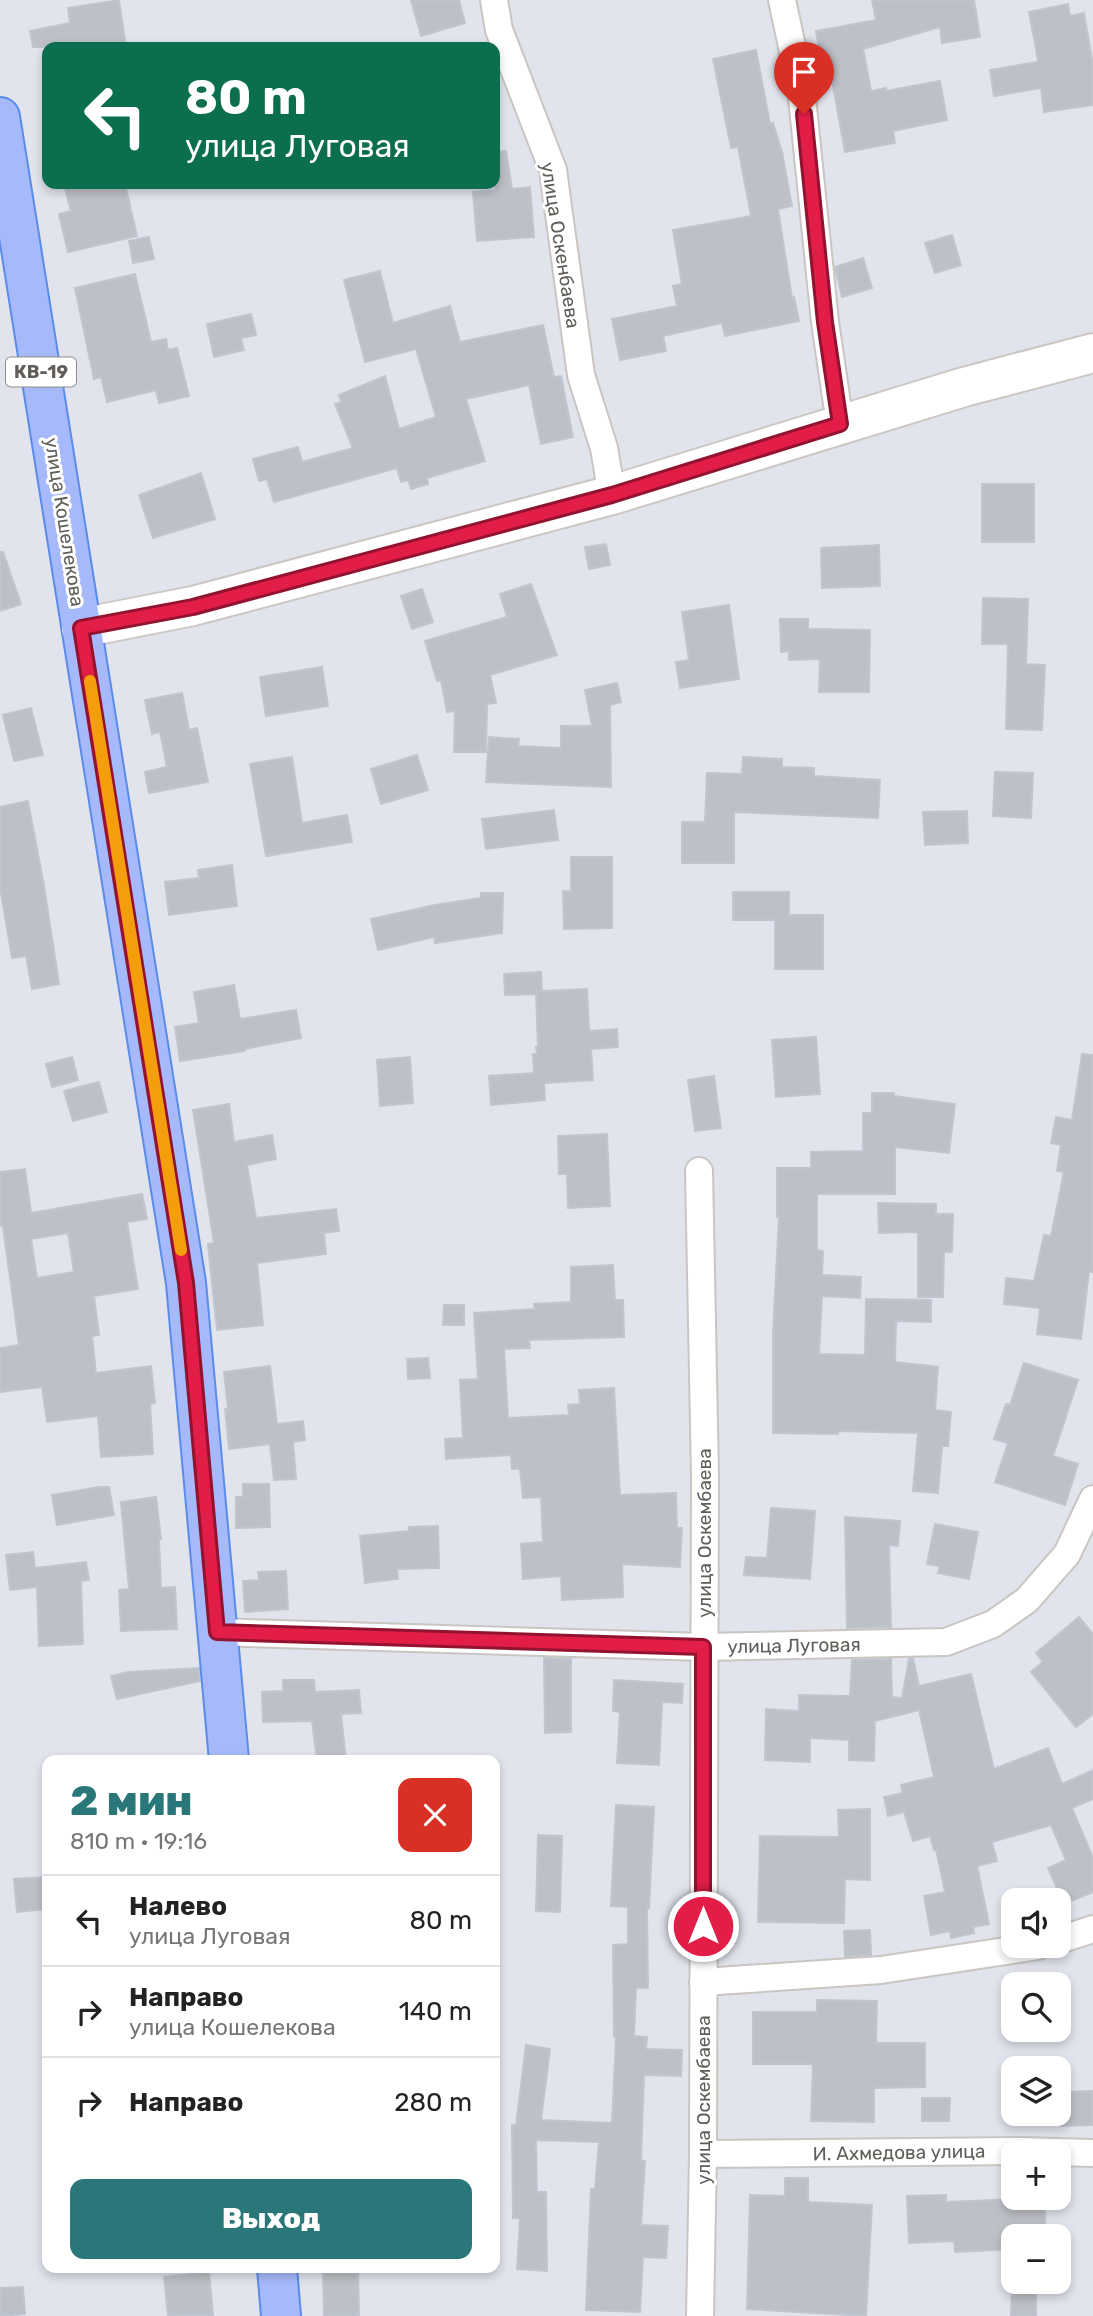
<!DOCTYPE html>
<html lang="ru">
<meta charset="utf-8">
<style>
body{margin:0;font-family:Rubik,sans-serif;background:#f6f6f6;color:#222;height:100vh;display:flex;flex-direction:column;font-size:26px;white-space:nowrap}
*{box-sizing:border-box;margin:0}
p{font-size:23px;color:#767676}
.icon{flex:none;width:38px;height:38px;fill:none;stroke:currentColor;stroke-width:2;stroke-linecap:round;stroke-linejoin:round}
.map{position:relative;flex:1;overflow:hidden}
.sheet{position:absolute;left:42px;top:1755px;width:458px;height:518px;display:flex;flex-direction:column;background:#fff;border-radius:14px;box-shadow:0 4px 10px #0003}
.sheet>*{flex:none}
.hud{position:absolute;left:42px;top:42px;width:458px;height:147px;border-radius:14px;box-shadow:0 4px 10px #0003;background:#0b6e4f;color:#fff;overflow:hidden}
.fabs{position:absolute;left:1001px;top:1888px;display:grid;gap:14px}
.fabs a{display:grid;place-items:center;width:70px;height:70px;border-radius:14px;background:#fff;box-shadow:0 4px 10px #0003;font-size:35px}
.pin{position:absolute;display:grid;place-items:center;width:60px;height:60px;color:#fff;margin:-72px -30px;border-radius:50% 50% 50% 0;rotate:-45deg;box-shadow:0 0 7px #0007}
.pin .icon{rotate:45deg}
.me{position:absolute;width:77px;margin:-38px;rotate:0deg;stroke-linejoin:round;filter:drop-shadow(0 0 5px #0008)}
.turn{display:flex;align-items:center;gap:24px;height:147px;padding:0 28px;font-size:32px}
.turn .icon{width:91px;height:91px;stroke-width:2.5}
.turn b{display:block;font-size:49px;line-height:60px}
.round{display:grid;place-items:center;flex:none;width:74px;height:74px;border-radius:14px;background:#f6f6f6}
.overview{display:flex;align-items:center;justify-content:space-between;height:119px;padding:0 28px}
h1{font-size:42px;font-weight:800;line-height:52px;color:#297778}
.button{display:flex;gap:14px;margin-top:auto;padding:14px 28px}
.button a{flex:1;height:80px;border-radius:14px;background:#297778;color:#fff;font-size:28px;font-weight:800;line-height:80px;text-align:center}
ul{padding:0;list-style:none}
li{display:flex;align-items:center;gap:21px;height:91px;padding:0 28px;border-top:2px solid #e0e0e0}
li div{flex:1}
li b{display:block;font-size:26px}
li em{font-style:normal}
.map>svg:first-child{display:block}
</style>
<div class="map">
<svg width="1093" height="2316" viewBox="0 0 1093 2316">
<rect width="100%" height="100%" fill="#e1e4ec"/>
<g fill="#bdc0c6" stroke="#bfc6d0" stroke-width="2" fill-rule="evenodd">
<path d="M 119,0 L 126,47 L 33,47 L 30,31 L 70,23 L 68,8 Z"/>
<path d="M 411,0 L 459,0 L 465,23 L 421,36 Z"/>
<path d="M 872,0 L 974,0 L 980,37 L 942,43 L 940,27 L 863,49 L 871,91 L 886,88 L 886,91 L 940,81 L 947,120 L 893,131 L 895,143 L 845,152 L 829,64 L 822,65 L 816,31 L 876,20 Z"/>
<path d="M 1068,4 L 1070,16 L 1084,13 L 1093,65 L 1093,105 L 1044,112 L 1041,88 L 994,96 L 990,70 L 1037,62 L 1038,60 L 1029,12 Z"/>
<path d="M 756,50 L 770,124 L 773,123 L 782,152 L 792,206 L 778,209 L 792,298 L 794,297 L 799,321 L 725,336 L 722,323 L 663,336 L 666,351 L 620,360 L 612,319 L 677,306 L 673,286 L 682,284 L 673,230 L 751,216 L 738,147 L 731,148 L 713,59 Z"/>
<path d="M 506,151 L 512,189 L 530,187 L 534,237 L 477,241 L 473,192 L 495,190 L 495,152 Z"/>
<path d="M 64,184 L 125,184 L 137,236 L 68,252 L 59,214 L 71,211 Z"/>
<path d="M 952,235 L 961,265 L 935,273 L 925,243 Z"/>
<path d="M 149,237 L 154,259 L 133,263 L 129,241 Z"/>
<path d="M 863,258 L 872,288 L 842,297 L 835,267 Z"/>
<path d="M 380,271 L 393,323 L 450,306 L 460,342 L 543,325 L 554,377 L 561,376 L 573,437 L 541,444 L 529,385 L 466,399 L 485,461 L 427,478 L 428,484 L 411,489 L 408,480 L 401,482 L 397,468 L 274,502 L 267,479 L 259,481 L 253,459 L 298,447 L 302,462 L 353,448 L 335,404 L 341,402 L 339,395 L 385,376 L 399,429 L 436,417 L 416,349 L 365,362 L 344,280 Z"/>
<path d="M 135,274 L 151,342 L 166,339 L 168,350 L 177,348 L 189,396 L 159,403 L 156,390 L 107,402 L 101,377 L 94,379 L 75,288 Z"/>
<path d="M 251,314 L 256,335 L 241,338 L 244,350 L 214,357 L 207,324 Z"/>
<path d="M 201,473 L 215,519 L 153,538 L 139,495 Z"/>
<rect x="982" y="484" width="52" height="58"/>
<path d="M 606,544 L 610,565 L 589,569 L 585,547 Z"/>
<path d="M 879,545 L 880,586 L 822,588 L 821,548 Z"/>
<path d="M 0,552 L 3,552 L 21,604 L 0,611 Z"/>
<path d="M 531,584 L 557,655 L 490,675 L 496,703 L 487,704 L 486,752 L 454,752 L 455,711 L 447,712 L 441,680 L 437,681 L 425,641 L 507,617 L 500,594 Z"/>
<path d="M 422,589 L 433,622 L 412,629 L 401,596 Z"/>
<path d="M 983,598 L 1028,599 L 1026,664 L 1045,665 L 1042,730 L 1006,729 L 1008,644 L 982,644 Z"/>
<path d="M 729,605 L 739,679 L 680,688 L 676,662 L 689,660 L 682,612 Z"/>
<path d="M 780,619 L 808,619 L 808,629 L 870,630 L 869,692 L 819,692 L 820,659 L 789,660 L 789,651 L 781,652 Z"/>
<path d="M 322,667 L 328,706 L 266,716 L 260,677 Z"/>
<path d="M 617,683 L 621,702 L 610,705 L 611,787 L 486,782 L 489,737 L 519,739 L 518,746 L 561,748 L 561,726 L 592,726 L 585,690 Z"/>
<path d="M 182,693 L 189,730 L 197,728 L 208,782 L 149,793 L 145,772 L 167,767 L 160,732 L 152,734 L 145,700 Z"/>
<path d="M 31,708 L 43,755 L 14,761 L 3,715 Z"/>
<path d="M 417,755 L 428,790 L 381,804 L 371,769 Z"/>
<path d="M 292,757 L 302,823 L 347,815 L 352,842 L 266,856 L 250,764 Z"/>
<path d="M 743,757 L 782,759 L 782,767 L 814,768 L 814,776 L 880,780 L 878,818 L 734,812 L 734,863 L 682,863 L 682,822 L 705,822 L 707,773 L 742,774 Z"/>
<path d="M 995,772 L 1033,773 L 1031,818 L 993,816 Z"/>
<path d="M 28,801 L 44,886 L 59,984 L 32,989 L 26,956 L 12,958 L 0,887 L 0,807 Z"/>
<path d="M 554,810 L 558,840 L 486,849 L 482,819 Z"/>
<path d="M 967,811 L 968,843 L 925,845 L 923,812 Z"/>
<path d="M 571,857 L 612,857 L 612,928 L 564,929 L 563,891 L 571,891 Z"/>
<path d="M 232,865 L 237,906 L 169,915 L 165,882 L 199,878 L 198,870 Z"/>
<path d="M 733,892 L 789,892 L 789,915 L 823,915 L 823,969 L 775,969 L 775,920 L 733,920 Z"/>
<path d="M 481,893 L 503,893 L 502,933 L 435,943 L 434,937 L 378,950 L 371,919 L 435,905 L 481,898 Z"/>
<path d="M 541,972 L 542,991 L 587,989 L 589,1031 L 617,1029 L 618,1047 L 591,1049 L 593,1080 L 544,1083 L 545,1100 L 491,1105 L 489,1076 L 534,1073 L 533,1054 L 537,1054 L 536,1047 L 538,1047 L 536,994 L 505,995 L 504,974 Z"/>
<path d="M 234,985 L 240,1019 L 296,1010 L 301,1038 L 245,1049 L 245,1051 L 180,1061 L 175,1027 L 199,1023 L 194,992 Z"/>
<path d="M 816,1037 L 820,1094 L 776,1097 L 772,1040 Z"/>
<path d="M 1082,1054 L 1093,1055 L 1093,1272 L 1089,1272 L 1081,1339 L 1037,1334 L 1040,1308 L 1004,1304 L 1006,1278 L 1034,1281 L 1044,1235 L 1051,1236 L 1064,1172 L 1057,1171 L 1061,1145 L 1051,1143 L 1056,1117 L 1072,1120 Z"/>
<path d="M 72,1057 L 78,1080 L 52,1087 L 46,1064 Z"/>
<path d="M 410,1057 L 413,1103 L 380,1106 L 377,1060 Z"/>
<path d="M 714,1076 L 721,1128 L 695,1131 L 688,1080 Z"/>
<path d="M 99,1082 L 107,1112 L 73,1121 L 64,1091 Z"/>
<path d="M 872,1093 L 894,1093 L 894,1096 L 955,1104 L 949,1153 L 895,1147 L 895,1194 L 817,1194 L 817,1250 L 823,1251 L 822,1275 L 861,1277 L 860,1298 L 822,1296 L 819,1354 L 865,1355 L 866,1299 L 931,1300 L 931,1322 L 896,1321 L 895,1362 L 938,1367 L 935,1410 L 951,1412 L 948,1446 L 942,1446 L 938,1493 L 913,1491 L 918,1433 L 838,1431 L 838,1434 L 773,1433 L 773,1333 L 779,1217 L 777,1217 L 777,1168 L 811,1168 L 811,1152 L 863,1151 L 863,1113 L 872,1113 Z"/>
<path d="M 229,1104 L 234,1142 L 272,1135 L 276,1159 L 247,1165 L 256,1218 L 336,1209 L 339,1231 L 324,1233 L 326,1254 L 257,1263 L 263,1325 L 217,1330 L 208,1244 L 214,1243 L 193,1110 Z"/>
<path d="M 607,1134 L 610,1206 L 568,1208 L 567,1174 L 559,1174 L 558,1136 Z"/>
<path d="M 25,1169 L 31,1213 L 142,1194 L 147,1219 L 127,1222 L 138,1289 L 94,1296 L 99,1335 L 92,1336 L 96,1373 L 151,1366 L 155,1403 L 150,1404 L 153,1454 L 101,1457 L 98,1416 L 47,1422 L 42,1387 L 0,1392 L 0,1348 L 19,1345 L 3,1226 L 0,1226 L 0,1172 ZM 68,1233 L 74,1272 L 37,1278 L 31,1239 Z"/>
<path d="M 878,1203 L 936,1204 L 936,1214 L 953,1214 L 952,1252 L 944,1252 L 943,1297 L 918,1297 L 918,1232 L 879,1233 Z"/>
<path d="M 613,1265 L 615,1300 L 623,1300 L 624,1337 L 529,1340 L 530,1348 L 504,1349 L 508,1418 L 569,1415 L 568,1405 L 580,1404 L 579,1390 L 614,1388 L 620,1495 L 676,1493 L 677,1528 L 682,1528 L 680,1567 L 622,1564 L 623,1597 L 562,1600 L 561,1576 L 523,1579 L 521,1544 L 543,1542 L 541,1497 L 523,1498 L 520,1469 L 512,1469 L 511,1455 L 446,1459 L 445,1439 L 463,1438 L 460,1380 L 478,1379 L 474,1313 L 535,1309 L 534,1304 L 571,1302 L 571,1267 Z"/>
<path d="M 444,1305 L 464,1305 L 464,1325 L 443,1325 Z"/>
<path d="M 428,1358 L 430,1378 L 408,1379 L 407,1359 Z"/>
<path d="M 1024,1363 L 1078,1380 L 1053,1456 L 1078,1464 L 1065,1505 L 995,1482 L 1008,1443 L 994,1439 L 1006,1404 L 1010,1405 Z"/>
<path d="M 270,1366 L 277,1424 L 303,1421 L 305,1440 L 293,1442 L 296,1479 L 274,1480 L 270,1444 L 229,1449 L 225,1409 L 228,1409 L 224,1372 Z"/>
<path d="M 243,1484 L 269,1484 L 270,1527 L 236,1528 L 236,1497 L 243,1497 Z"/>
<path d="M 99,1487 L 109,1487 L 114,1515 L 57,1525 L 52,1495 Z"/>
<path d="M 156,1497 L 161,1539 L 159,1539 L 161,1588 L 175,1587 L 177,1629 L 121,1631 L 119,1590 L 129,1589 L 121,1502 Z"/>
<path d="M 771,1508 L 815,1511 L 810,1579 L 744,1575 L 746,1557 L 767,1558 Z"/>
<path d="M 845,1517 L 900,1521 L 898,1546 L 889,1545 L 891,1627 L 847,1628 Z"/>
<path d="M 935,1524 L 978,1532 L 969,1579 L 938,1573 L 940,1566 L 927,1564 Z"/>
<path d="M 438,1526 L 439,1568 L 397,1569 L 398,1579 L 365,1583 L 360,1536 L 409,1531 L 409,1527 Z"/>
<path d="M 33,1552 L 35,1568 L 86,1562 L 89,1580 L 81,1581 L 83,1644 L 39,1646 L 37,1587 L 10,1590 L 6,1555 Z"/>
<path d="M 286,1571 L 288,1609 L 245,1612 L 243,1581 L 259,1580 L 258,1572 Z"/>
<path d="M 1079,1617 L 1093,1634 L 1093,1714 L 1076,1727 L 1031,1672 L 1043,1662 L 1036,1653 Z"/>
<path d="M 544,1658 L 571,1659 L 571,1732 L 545,1733 Z"/>
<path d="M 913,1658 L 919,1686 L 971,1674 L 994,1769 L 1048,1748 L 1062,1784 L 1093,1770 L 1093,1799 L 1072,1808 L 1093,1858 L 1093,1892 L 1064,1904 L 1048,1868 L 1066,1860 L 1051,1825 L 992,1842 L 997,1861 L 977,1866 L 989,1924 L 973,1927 L 974,1933 L 951,1938 L 950,1931 L 931,1935 L 924,1896 L 945,1892 L 936,1849 L 934,1850 L 930,1836 L 913,1841 L 904,1812 L 888,1816 L 884,1797 L 903,1793 L 901,1785 L 934,1777 L 919,1710 L 875,1721 L 874,1761 L 849,1760 L 849,1740 L 810,1738 L 810,1762 L 765,1760 L 766,1709 L 799,1711 L 799,1695 L 850,1696 L 852,1660 L 891,1659 L 892,1697 L 902,1698 L 909,1659 Z"/>
<path d="M 199,1668 L 200,1681 L 117,1699 L 111,1676 L 128,1672 Z"/>
<path d="M 283,1680 L 314,1680 L 315,1692 L 359,1690 L 361,1713 L 341,1714 L 346,1760 L 317,1760 L 312,1721 L 263,1722 L 262,1692 L 283,1691 Z"/>
<path d="M 614,1680 L 683,1684 L 682,1703 L 662,1702 L 659,1765 L 617,1763 L 620,1712 L 613,1711 Z"/>
<path d="M 616,1805 L 654,1807 L 649,1908 L 647,1908 L 648,1988 L 636,1988 L 634,2036 L 647,2037 L 646,2049 L 682,2050 L 681,2076 L 644,2075 L 641,2160 L 645,2161 L 641,2225 L 668,2226 L 666,2258 L 643,2257 L 640,2312 L 586,2310 L 591,2189 L 595,2189 L 599,2142 L 536,2140 L 537,2192 L 546,2192 L 547,2271 L 517,2269 L 520,2218 L 513,2218 L 512,2125 L 516,2125 L 526,2045 L 550,2049 L 541,2120 L 612,2123 L 616,2037 L 614,2037 L 613,1945 L 628,1944 L 628,1907 L 611,1906 Z"/>
<path d="M 870,1809 L 870,1880 L 845,1879 L 844,1923 L 758,1922 L 760,1836 L 839,1837 L 838,1810 Z"/>
<path d="M 538,1835 L 562,1836 L 560,1912 L 536,1911 Z"/>
<path d="M 47,1877 L 47,1909 L 17,1912 L 14,1879 Z"/>
<path d="M 870,1930 L 871,1955 L 845,1957 L 844,1931 Z"/>
<path d="M 817,2000 L 877,2001 L 876,2043 L 925,2043 L 925,2087 L 874,2088 L 874,2122 L 811,2121 L 813,2064 L 753,2064 L 753,2012 L 817,2012 Z"/>
<path d="M 1093,2091 L 1093,2125 L 1061,2126 L 1060,2092 Z"/>
<path d="M 922,2098 L 950,2098 L 949,2121 L 922,2121 Z"/>
<path d="M 785,2178 L 808,2178 L 808,2202 L 872,2205 L 866,2316 L 747,2309 L 750,2195 L 785,2196 Z"/>
<path d="M 946,2195 L 946,2202 L 1044,2198 L 1046,2236 L 1013,2236 L 1013,2249 L 955,2252 L 954,2241 L 909,2243 L 907,2196 Z"/>
<path d="M 323,2268 L 358,2268 L 359,2316 L 324,2316 Z"/>
<path d="M 209,2272 L 213,2315 L 168,2316 L 164,2277 Z"/>
<path d="M 1012,2282 L 1036,2282 L 1036,2316 L 1011,2316 Z"/>
<path d="M 23,2287 L 25,2314 L 0,2316 L 0,2288 Z"/>
</g>
<g fill="none" stroke-linecap="round" stroke-linejoin="round">
<defs>
<g id="street">
<path d="M 494,0 L 499,30 L 553,170 L 581,375 L 604,448 L 612,495"/>
<path d="M 782,0 L 801,88 L 825,322 L 840,424"/>
<path d="M 699,1171 L 705,1476 L 703,2154 L 700,2316"/>
<path d="M 217,1632 L 703,1647 L 946,1642 L 993,1624 L 1027,1600 L 1067,1554 L 1093,1499"/>
<path d="M 1059,1940 L 1093,1929"/>
<path d="M 703,1982 L 881,1970 L 1038,1946"/>
<path d="M 703,2154 L 1022,2151 L 1093,2153"/>
</g>
<path id="secondary" d="M 81,628 L 193,606 L 612,495 L 964,387 L 1093,353"/>
<g id="primary">
<path d="M 0,117 L 186,1283 L 229,1760"/>
<path d="M 277,2268 L 281,2316"/>
</g>
</defs>
<use href="#street" stroke="#c9c6c2" stroke-width="30"/>
<use href="#secondary" stroke="#cbc7c2" stroke-width="42"/>
<use href="#primary" stroke="#5b8ceb" stroke-width="42"/>
<use href="#street" stroke="#fff" stroke-width="26"/>
<use href="#secondary" stroke="#fff" stroke-width="38"/>
<use href="#primary" stroke="#a6b9fb" stroke-width="38"/>
</g>
<g fill="none" stroke-linecap="round" stroke-linejoin="round">
<defs>
<path id="route" d="M 703,1926 L 703,1647 L 217,1632 L 186,1283 L 81,628 L 193,607 L 612,495 L 840,424 L 825,322 L 804,114"/>
</defs>
<use href="#route" stroke="#92132f" stroke-width="18"/>
<use href="#route" stroke="#e11d48" stroke-width="12"/>
<path stroke="#f59e0b" stroke-width="12" d="M 90,681 L 181,1250"/>
</g>
<g text-anchor="middle" stroke-width="6" stroke-linejoin="round" paint-order="stroke">
<rect fill="#fff" stroke="#908e8b" stroke-width="2" x="6" y="357.5" width="70" height="29" rx="5"/>
<g font-size="18" font-weight="bold" fill="#615d59">
<text x="41" y="378">КВ-19</text>
</g>
<g font-size="19" fill="#615d59" stroke="#fff">
<text transform="translate(561 245) rotate(81)" y="7">улица Оскенбаева</text>
<text transform="translate(65 522) rotate(81)" y="7">улица Кошелекова</text>
<text transform="translate(704 1533) rotate(-90)" y="7">улица Оскембаева</text>
<text transform="translate(794 1645) rotate(-1)" y="7">улица Луговая</text>
<text transform="translate(703 2100) rotate(-90)" y="7">улица Оскембаева</text>
<text transform="translate(899 2152) rotate(-1)" y="7">И. Ахмедова улица</text>
</g>
</g>
</svg>
<div class="fabs">
<a><svg class="icon" aria-label="sound" viewBox="0 0 24 24"><path d="M4 9h4l5-4v14l-5-4H4zM17 9q2 3 0 6"/></svg></a>
<a><svg class="icon" aria-label="search" viewBox="0 0 24 24"><circle cx="10" cy="10" r="6"/><path d="M15 15l6 6"/></svg></a>
<a><svg class="icon" aria-label="layers" viewBox="0 0 24 24"><path d="M12 4l9 5-9 5-9-5zM3 14l9 5 9-5"/></svg></a>
<a>+</a>
<a>−</a>
</div>
<div class="pin" style="left:804px;top:114px;background:#d93025"><svg class="icon" aria-label="arrive" viewBox="0 0 24 24"><path d="M6 21V4h12l-3 4 3 4H6"/></svg></div>
<svg class="me" style="left:703px;top:1926px" viewBox="-20 -20 40 40"><circle r="17" fill="#e11d48" stroke="#fff" stroke-width="3"/><path d="M0-11L8 9 0 5-8 9z" fill="#fff"/></svg>
<div class="hud">
<div class="turn"><svg class="icon" aria-label="left" viewBox="0 0 24 24"><path d="M17 20v-9H6M10 6l-5 5 5 5"/></svg><div><b>80 m</b>улица Луговая</div></div>
</div>
<section class="sheet">
<div class="overview"><div><h1>2 мин</h1><p>810 m · 19:16</p></div><a class="round" style="background:#d93025;color:#fff"><svg class="icon" aria-label="close" viewBox="0 0 24 24"><path d="M6 6l12 12M18 6L6 18"/></svg></a></div>
<ul>
<li><svg class="icon" aria-label="left" viewBox="0 0 24 24"><path d="M17 20v-9H6M10 6l-5 5 5 5"/></svg><div><b>Налево</b><p>улица Луговая</p></div><em>80 m</em></li>
<li><svg class="icon" aria-label="right" viewBox="0 0 24 24"><path d="M7 20v-9h11M14 6l5 5-5 5"/></svg><div><b>Направо</b><p>улица Кошелекова</p></div><em>140 m</em></li>
<li><svg class="icon" aria-label="right" viewBox="0 0 24 24"><path d="M7 20v-9h11M14 6l5 5-5 5"/></svg><div><b>Направо</b></div><em>280 m</em></li>
</ul>
<div class="button"><a>Выход</a></div>
</section>
</div>
